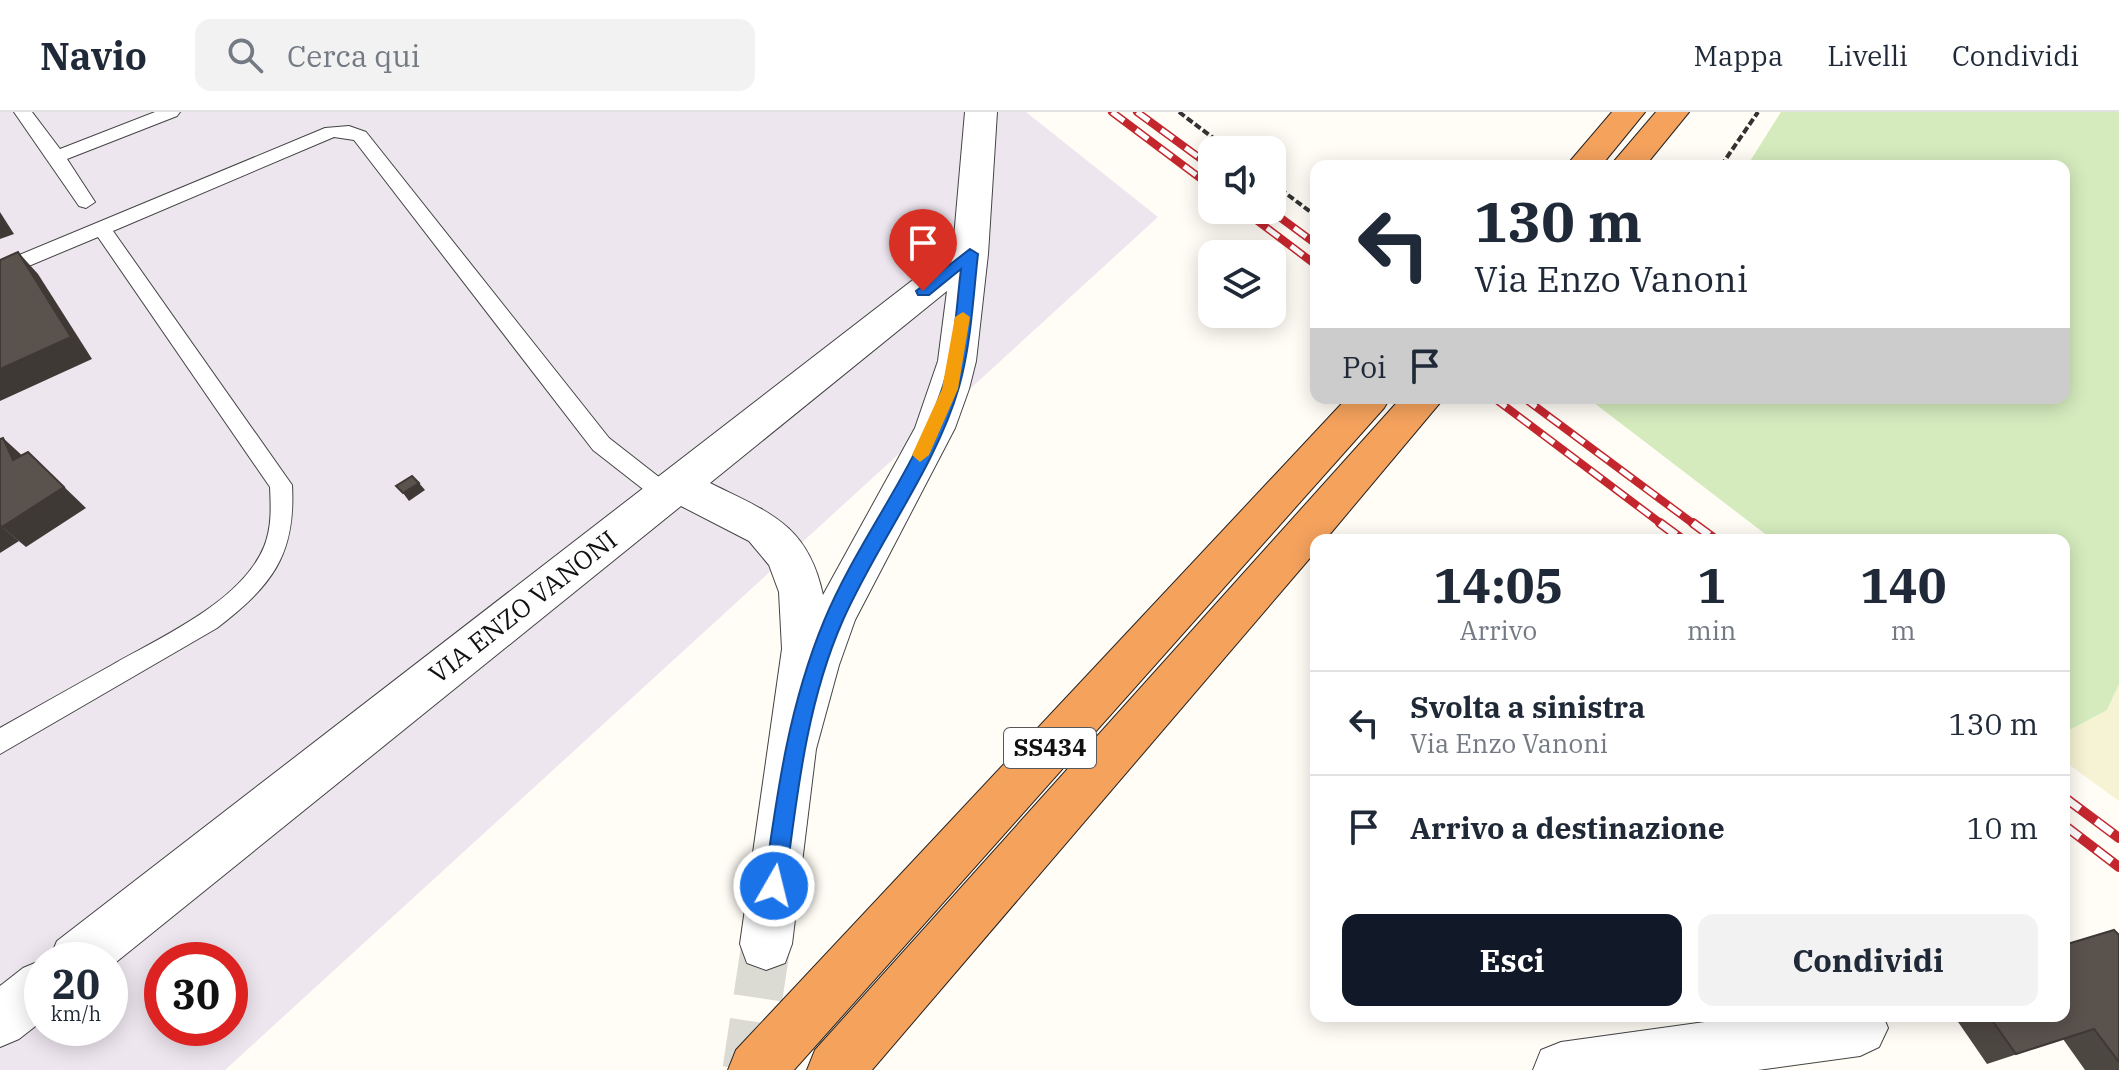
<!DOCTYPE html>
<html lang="it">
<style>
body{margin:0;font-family:"IBM Plex Serif",serif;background:#f2f2f3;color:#1f2937;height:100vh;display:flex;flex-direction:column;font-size:30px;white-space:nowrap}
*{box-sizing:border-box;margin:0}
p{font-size:26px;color:#747a83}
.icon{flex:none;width:44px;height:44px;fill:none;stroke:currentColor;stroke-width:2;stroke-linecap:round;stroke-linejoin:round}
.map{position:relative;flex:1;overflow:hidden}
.drawer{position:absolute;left:1310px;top:422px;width:760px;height:488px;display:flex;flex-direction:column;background:#fff;border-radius:16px;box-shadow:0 4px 20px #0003}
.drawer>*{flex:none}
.top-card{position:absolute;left:1310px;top:48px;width:760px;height:244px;border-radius:16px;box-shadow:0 4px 20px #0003;background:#fff;color:#1f2937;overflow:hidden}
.controls{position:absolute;left:1198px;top:24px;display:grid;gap:16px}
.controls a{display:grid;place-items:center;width:88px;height:88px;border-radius:16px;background:#fff;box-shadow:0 4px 20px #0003;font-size:40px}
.speed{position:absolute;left:24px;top:830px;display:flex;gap:16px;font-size:40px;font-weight:700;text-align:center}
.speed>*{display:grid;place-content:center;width:104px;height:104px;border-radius:50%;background:#fff;box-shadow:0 4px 20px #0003;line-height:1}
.speed small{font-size:20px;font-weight:400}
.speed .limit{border:12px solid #d22;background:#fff;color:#111}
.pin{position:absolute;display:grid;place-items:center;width:68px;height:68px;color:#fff;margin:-82px -34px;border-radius:50% 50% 50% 0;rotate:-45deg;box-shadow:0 0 8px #0007}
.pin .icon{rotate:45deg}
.me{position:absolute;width:88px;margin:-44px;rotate:8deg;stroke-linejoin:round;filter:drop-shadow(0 0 6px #0008)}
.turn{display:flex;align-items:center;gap:28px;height:168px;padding:0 32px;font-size:36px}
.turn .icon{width:104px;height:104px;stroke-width:2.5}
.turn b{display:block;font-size:56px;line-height:68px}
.then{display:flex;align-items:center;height:76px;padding:0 32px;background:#0003;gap:16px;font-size:30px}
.eta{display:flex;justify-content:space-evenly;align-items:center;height:136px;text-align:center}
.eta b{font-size:48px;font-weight:800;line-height:56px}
.cta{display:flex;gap:16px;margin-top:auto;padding:16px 32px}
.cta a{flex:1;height:92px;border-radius:16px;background:#111827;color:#fff;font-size:32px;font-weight:800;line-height:92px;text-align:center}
.cta a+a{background:#f2f2f3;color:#1f2937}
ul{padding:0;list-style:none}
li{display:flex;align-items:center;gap:24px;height:104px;padding:0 32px;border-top:2px solid #e0e1e3}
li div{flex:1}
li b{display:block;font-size:30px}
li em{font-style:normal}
header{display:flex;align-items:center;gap:48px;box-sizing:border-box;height:112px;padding:0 40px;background:#fff;border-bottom:2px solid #e0e1e3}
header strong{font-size:38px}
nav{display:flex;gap:44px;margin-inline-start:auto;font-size:28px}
.search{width:560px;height:72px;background:#f2f2f3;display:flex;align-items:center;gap:20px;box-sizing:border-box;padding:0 28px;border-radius:16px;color:#747a83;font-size:30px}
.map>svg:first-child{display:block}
</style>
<header>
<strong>Navio</strong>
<div class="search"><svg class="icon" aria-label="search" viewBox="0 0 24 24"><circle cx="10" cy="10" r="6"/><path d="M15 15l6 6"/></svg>Cerca qui</div>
<nav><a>Mappa</a><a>Livelli</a><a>Condividi</a></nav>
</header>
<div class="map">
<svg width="2119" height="958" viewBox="0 0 2119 958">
<rect width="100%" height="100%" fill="#fffdf5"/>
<path fill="#eee6ef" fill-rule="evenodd" d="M 0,0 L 1026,0 L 1158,105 L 225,958 L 0,958 ZM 42,848 L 110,848 L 110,916 L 42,916 ZM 162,848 L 230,848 L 230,916 L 162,916 Z"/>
<path fill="#f6f3d4" d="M 2119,572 L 2119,689 L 2064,649 L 2064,621 L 2107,598 Z"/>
<path fill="#d5ebbd" d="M 1781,0 L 2119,0 L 2119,572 L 2107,598 L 2064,621 L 2064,428 L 1773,428 L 1589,287 L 2064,286 L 2064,54 L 1747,54 Z"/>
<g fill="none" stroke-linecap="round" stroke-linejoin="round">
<path stroke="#dbdad3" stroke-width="49" stroke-dasharray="49 24" stroke-linecap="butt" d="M 747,958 L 766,832"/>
<defs>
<g id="lane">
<path d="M 14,0 L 32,0 L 60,37 L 155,0 L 180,0 L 177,4 L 67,47 L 95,90 L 86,96 L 79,94 Z"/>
<path d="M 349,14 L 366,20 L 609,326 L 673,376 L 676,382 L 673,388 L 665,391 L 657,388 L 593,338 L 354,28 L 334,25 L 113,119 L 292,373 C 296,444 271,474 217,516 L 0,642 L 0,616 C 37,595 74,574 112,553 C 161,525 241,490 264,435 C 272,415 271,395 270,375 L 98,125 L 0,166 L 0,151 L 325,16 Z"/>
</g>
<g id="street">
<path d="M 965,0 L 997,0 L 988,142 L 976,249 L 969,277 L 955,316 L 855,508 L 839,553 L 816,637 L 792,832 L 785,851 L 766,858 L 747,851 L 740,832 L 782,537 L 779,480 L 769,453 L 749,429 L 681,394 L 110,855 L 110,848 L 49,848 L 57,829 L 953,137 ZM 947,179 L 938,249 L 915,316 L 823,483 C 808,412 768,400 710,371 Z"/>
<path d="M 42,848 L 42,909 L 19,927 L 0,935 L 0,874 L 23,856 Z"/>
<path d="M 1748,904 L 1883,904 L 1888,916 L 1879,935 L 1860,944 L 1758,958 L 1533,958 L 1541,938 L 1561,930 Z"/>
</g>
<g id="highway">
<path d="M 1612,0 L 1645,0 L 1601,54 L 1566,54 Z"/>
<path d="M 1656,0 L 1689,0 L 1645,54 L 1610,54 Z"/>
<path d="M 1347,286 L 1390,286 L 1384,296 L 794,958 L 728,958 L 736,938 Z"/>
<path d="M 1401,286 L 1444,286 L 1325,428 L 1316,428 L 1316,439 L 872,958 L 807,958 L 815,938 Z"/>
</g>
</defs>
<use href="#lane" stroke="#444" stroke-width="2"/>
<use href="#street" stroke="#444" stroke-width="2"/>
<use href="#highway" stroke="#222" stroke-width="2"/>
<g stroke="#333" stroke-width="4" stroke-dasharray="7 3" stroke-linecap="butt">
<path d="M 1179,0 L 1229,38"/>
<path d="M 1721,54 L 1758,0"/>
<path d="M 1272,71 L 1316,104"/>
</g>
<use href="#lane" fill="#fff" fill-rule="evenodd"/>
<use href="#street" fill="#fff" fill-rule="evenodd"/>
<use href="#highway" fill="#f5a25d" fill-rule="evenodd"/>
<defs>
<g id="rail-far1">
<path d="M 1112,0 L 1212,75"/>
<path d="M 1137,0 L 1212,55"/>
<path d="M 1243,98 L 1316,153"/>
<path d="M 1270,98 L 1316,132"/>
<path d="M 1494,286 L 1663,413"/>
<path d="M 1524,286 L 1695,413"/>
</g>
<g id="rail">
<path d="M 1660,411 L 1683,428"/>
<path d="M 1693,411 L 1716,428"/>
<path d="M 2064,685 L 2119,726"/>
<path d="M 2064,713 L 2119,755"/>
</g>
</defs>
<use href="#rail-far1" stroke="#c4262e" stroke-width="8"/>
<use href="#rail" stroke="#c4262e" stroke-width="10"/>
<use href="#rail-far1" stroke="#fff" stroke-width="5" stroke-dasharray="15" stroke-linecap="butt"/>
<use href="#rail" stroke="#fff" stroke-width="7" stroke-dasharray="20" stroke-linecap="butt"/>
</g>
<path fill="#4d4742" d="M 2119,823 L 2119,958 L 2085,958 L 2063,927 L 1987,952 L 1954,904 L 2064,904 Z"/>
<g fill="#3f3936">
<path d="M 0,100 L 14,122 L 0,127 Z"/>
<path d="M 18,140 L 38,162 L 92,247 L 0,289 L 0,257 Z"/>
<path d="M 3,326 L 26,347 L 13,348 Z"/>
<path d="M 28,340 L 86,396 L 26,435 L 2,415 Z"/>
<path d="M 419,371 L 425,378 L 409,389 L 403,381 Z"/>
<path d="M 0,413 L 19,429 L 0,441 Z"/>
</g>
<g fill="#5a524d" stroke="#3f3936" stroke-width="2">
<path d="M 18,140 L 71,225 L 0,257 L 0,148 Z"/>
<path d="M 3,326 L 13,348 L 28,340 L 64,375 L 2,415 L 0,413 L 0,327 Z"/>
<path d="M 412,364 L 419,371 L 403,381 L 396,374 Z"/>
<path d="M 2114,818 L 2119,823 L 2119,950 L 2094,917 L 2016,942 L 1989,904 L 2064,904 L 2064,833 Z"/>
</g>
<path fill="#1a73e8" stroke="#114b97" stroke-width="2" d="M 970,137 L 978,142 C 973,186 971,232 959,275 C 936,355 877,431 843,508 C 806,592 797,684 785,774 L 782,782 L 774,785 L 767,782 L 764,774 C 777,682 788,596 824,509 C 857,429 915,359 942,277 C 955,239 956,197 961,157 L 929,183 L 918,183 L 916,179 Z"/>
<path fill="#f59e0b" d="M 963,200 L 970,205 L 958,277 L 929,343 L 920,350 L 912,343 L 942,277 L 955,205 Z"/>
<g text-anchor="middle" stroke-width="8" stroke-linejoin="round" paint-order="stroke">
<rect fill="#fff" stroke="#585858" stroke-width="2" x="1004" y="616" width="92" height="40" rx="6"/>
<g font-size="24" font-weight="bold" fill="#111">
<text x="1050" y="644">SS434</text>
</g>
<g font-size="26" fill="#111" stroke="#fff">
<text transform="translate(523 495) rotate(-38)" y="9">VIA ENZO VANONI</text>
</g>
</g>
</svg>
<div class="controls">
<a><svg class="icon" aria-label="sound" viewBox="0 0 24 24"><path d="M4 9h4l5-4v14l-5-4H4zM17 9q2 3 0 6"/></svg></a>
<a><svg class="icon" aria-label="layers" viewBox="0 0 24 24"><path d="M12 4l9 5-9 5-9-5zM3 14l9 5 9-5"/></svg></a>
</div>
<div class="speed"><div>20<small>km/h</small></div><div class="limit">30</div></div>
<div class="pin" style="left:923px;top:179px;background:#d93025"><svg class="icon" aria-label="arrive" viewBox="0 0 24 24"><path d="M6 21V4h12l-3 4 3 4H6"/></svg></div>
<svg class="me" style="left:774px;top:774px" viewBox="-20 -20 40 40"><circle r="17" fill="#1a73e8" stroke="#fff" stroke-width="3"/><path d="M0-11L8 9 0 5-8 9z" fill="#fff"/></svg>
<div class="top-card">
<div class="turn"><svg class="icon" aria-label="left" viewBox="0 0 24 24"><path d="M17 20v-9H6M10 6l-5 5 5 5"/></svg><div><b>130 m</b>Via Enzo Vanoni</div></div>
<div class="then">Poi<svg class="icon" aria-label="arrive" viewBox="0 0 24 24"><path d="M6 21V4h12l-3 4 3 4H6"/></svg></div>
</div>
<section class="drawer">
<div class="eta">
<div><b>14:05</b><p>Arrivo</p></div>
<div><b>1</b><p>min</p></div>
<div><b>140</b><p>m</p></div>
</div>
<ul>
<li><svg class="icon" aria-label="left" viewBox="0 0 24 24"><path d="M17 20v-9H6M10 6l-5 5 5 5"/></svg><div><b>Svolta a sinistra</b><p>Via Enzo Vanoni</p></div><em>130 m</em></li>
<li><svg class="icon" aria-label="arrive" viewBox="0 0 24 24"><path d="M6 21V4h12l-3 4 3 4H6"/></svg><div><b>Arrivo a destinazione</b></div><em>10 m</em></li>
</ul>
<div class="cta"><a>Esci</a><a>Condividi</a></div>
</section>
</div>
